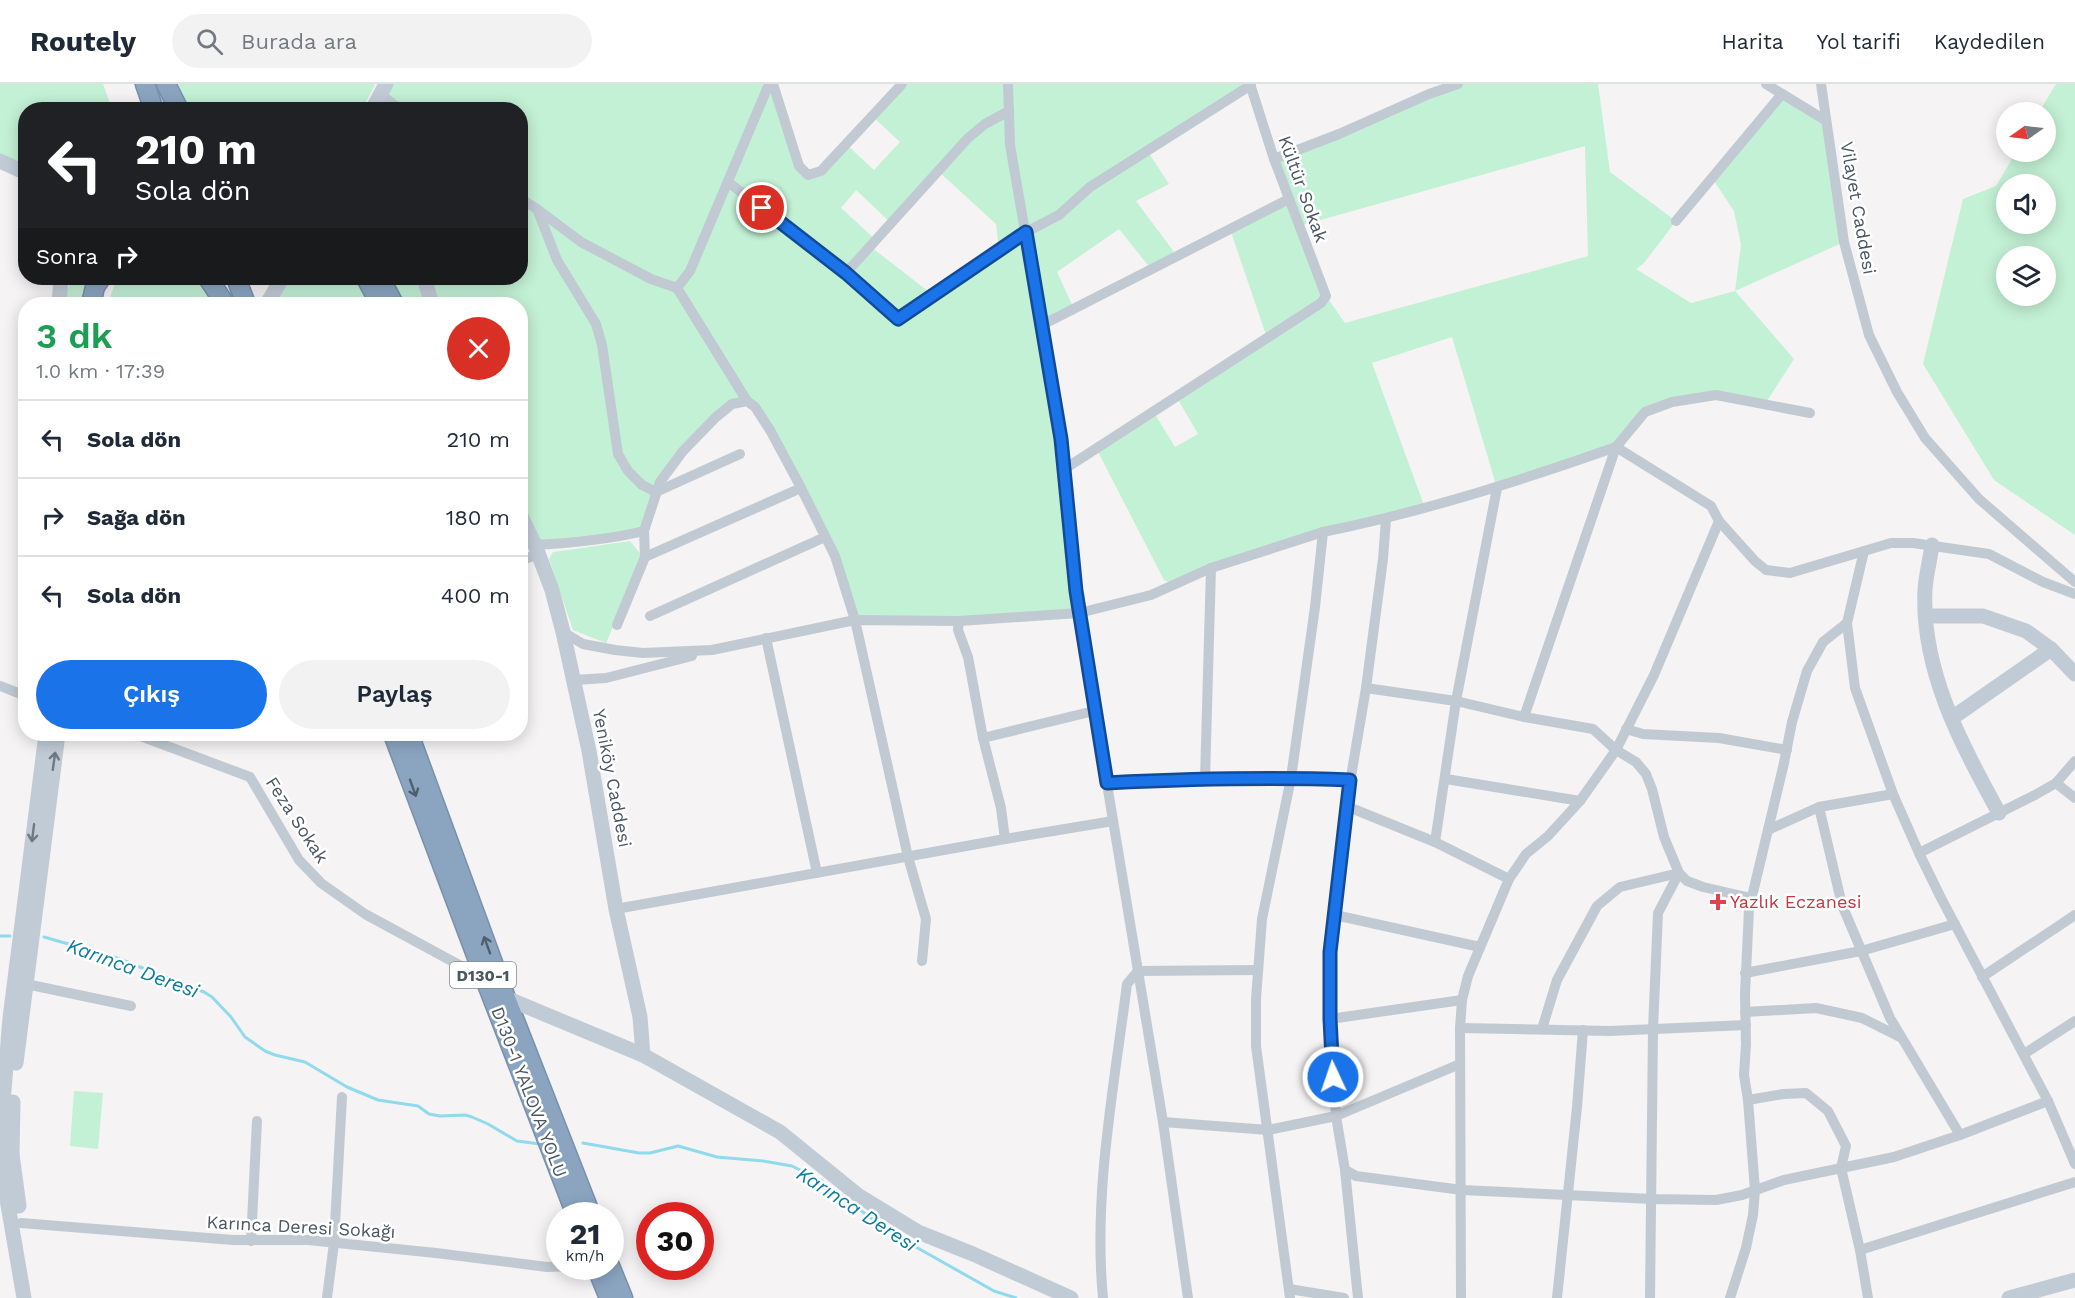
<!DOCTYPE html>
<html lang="tr">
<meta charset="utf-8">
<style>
body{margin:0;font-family:"Work Sans",sans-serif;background:#f2f2f3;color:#1f2937;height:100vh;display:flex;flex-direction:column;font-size:22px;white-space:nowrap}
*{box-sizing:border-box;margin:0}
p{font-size:20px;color:#747a83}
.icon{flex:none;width:33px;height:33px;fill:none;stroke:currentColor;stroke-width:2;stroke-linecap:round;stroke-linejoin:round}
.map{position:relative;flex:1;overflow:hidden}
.panel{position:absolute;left:18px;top:213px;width:510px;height:444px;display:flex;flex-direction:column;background:#fff;border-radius:24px;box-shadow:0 3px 15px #0003}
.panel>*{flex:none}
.banner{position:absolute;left:18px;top:18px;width:510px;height:183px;border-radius:24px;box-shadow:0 3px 15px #0003;background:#202124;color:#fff;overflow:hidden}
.needle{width:39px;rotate:256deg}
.tools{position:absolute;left:1996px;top:18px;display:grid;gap:12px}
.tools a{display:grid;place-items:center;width:60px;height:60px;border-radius:50%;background:#fff;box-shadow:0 3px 15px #0003;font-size:30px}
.speed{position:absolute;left:546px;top:1118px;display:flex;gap:12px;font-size:30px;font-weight:700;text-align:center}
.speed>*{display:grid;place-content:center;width:78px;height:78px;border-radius:50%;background:#fff;box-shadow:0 3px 15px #0003;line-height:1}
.speed small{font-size:15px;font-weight:400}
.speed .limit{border:9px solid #d22;background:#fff;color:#111}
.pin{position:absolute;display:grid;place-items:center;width:51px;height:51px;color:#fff;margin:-26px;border:3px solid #fff;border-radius:50%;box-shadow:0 2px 6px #0007}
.me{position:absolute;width:66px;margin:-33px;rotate:357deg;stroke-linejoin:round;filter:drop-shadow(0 0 4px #0008)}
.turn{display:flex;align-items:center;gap:21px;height:126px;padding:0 18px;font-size:27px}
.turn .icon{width:78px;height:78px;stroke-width:2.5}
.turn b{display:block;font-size:42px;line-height:51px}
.then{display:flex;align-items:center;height:57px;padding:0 18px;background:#0003;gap:12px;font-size:22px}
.round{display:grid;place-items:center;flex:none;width:63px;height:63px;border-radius:32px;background:#f2f2f3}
.headline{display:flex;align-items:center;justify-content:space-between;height:102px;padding:0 18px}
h1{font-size:36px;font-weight:600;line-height:45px;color:#1e9e55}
.primary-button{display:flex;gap:12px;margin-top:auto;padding:12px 18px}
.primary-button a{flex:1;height:69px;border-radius:36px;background:#1a73e8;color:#fff;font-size:24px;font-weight:600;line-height:69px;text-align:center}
.primary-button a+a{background:#f2f2f3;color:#1f2937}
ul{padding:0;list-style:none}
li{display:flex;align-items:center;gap:18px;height:78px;padding:0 18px;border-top:2px solid #e0e1e3}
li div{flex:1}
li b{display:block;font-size:22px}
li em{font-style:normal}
header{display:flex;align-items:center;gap:36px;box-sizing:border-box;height:84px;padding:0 30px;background:#fff;border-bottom:2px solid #e0e1e3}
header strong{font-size:28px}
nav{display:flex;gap:33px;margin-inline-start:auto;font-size:21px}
.search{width:420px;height:54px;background:#f2f2f3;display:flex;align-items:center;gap:15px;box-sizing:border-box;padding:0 21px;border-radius:33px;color:#747a83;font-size:22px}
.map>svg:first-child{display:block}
</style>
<header>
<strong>Routely</strong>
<div class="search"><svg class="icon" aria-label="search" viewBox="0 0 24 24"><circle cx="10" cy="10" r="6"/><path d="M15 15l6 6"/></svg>Burada ara</div>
<nav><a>Harita</a><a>Yol tarifi</a><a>Kaydedilen</a></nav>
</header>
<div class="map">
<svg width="2075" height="1214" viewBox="0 0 2075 1214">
<rect width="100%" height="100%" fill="#f5f3f3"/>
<g fill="#c3f1d5" fill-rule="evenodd">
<path d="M 0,0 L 103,0 L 112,25 L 26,26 L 25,89 L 0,77 Z"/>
<path d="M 178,0 L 373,0 L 375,1 L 362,25 L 190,26 Z"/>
<path d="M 386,0 L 773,0 L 808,91 L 821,87 L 846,60 L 874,86 L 900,58 L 872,32 L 902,0 L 1250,0 L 1147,66 L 1169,100 L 1136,117 L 1177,172 L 1151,185 L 1119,145 L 1057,188 L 1074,225 L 1042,242 L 1079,529 L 855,536 L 835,472 L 755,323 L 732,320 L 660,398 L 644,447 L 535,461 L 521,465 L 520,220 L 394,220 L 380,194 L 520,194 L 520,26 L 372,26 ZM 938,87 L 996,140 L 999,166 L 933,211 L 871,163 L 876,156 L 841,124 L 856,106 L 891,139 Z"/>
<path d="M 1458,0 L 1598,0 L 1610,88 L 1676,137 L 1644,179 L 1636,185 L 1691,219 L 1735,207 L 1741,161 L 1734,127 L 1712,94 L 1782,10 L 1825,36 L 1844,158 L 1735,207 L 1794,275 L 1765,320 L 1716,311 L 1645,328 L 1616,363 L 1497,404 L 1452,253 L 1372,279 L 1425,424 L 1323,448 L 1174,500 L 1164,496 L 1096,364 L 1153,327 L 1175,363 L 1198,350 L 1176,312 L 1267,254 L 1230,145 L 1288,115 L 1274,75 ZM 1585,62 L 1588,172 L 1345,239 L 1326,212 L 1299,142 Z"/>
<path d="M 2056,0 L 2075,0 L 2075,451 L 1994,396 L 1923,280 L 1963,115 L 1996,102 L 2016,68 L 2046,68 L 2046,28 L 2039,28 ZM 2007,100 L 2046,100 L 2046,140 L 2007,140 ZM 2007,172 L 2046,172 L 2046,212 L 2007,212 Z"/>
<path d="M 72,194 L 94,194 L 83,220 L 65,220 L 66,209 Z"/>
<path d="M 120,194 L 203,194 L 217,220 L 108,220 L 114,202 Z"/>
<path d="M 289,194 L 358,194 L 373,220 L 275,220 Z"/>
<path d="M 630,457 L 643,473 L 606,559 L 573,546 L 549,475 L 553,468 Z"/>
<path d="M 74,1007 L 103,1009 L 98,1065 L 70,1062 Z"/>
</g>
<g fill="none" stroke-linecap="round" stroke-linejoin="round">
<g stroke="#90daee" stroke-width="3">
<path d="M 0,852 L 10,852"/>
<path d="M 44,853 L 117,874 L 204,908 L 212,913 L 231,933 L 245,953 L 265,967 L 275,971 L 305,978 L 347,1003 L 378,1016 L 418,1022 L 429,1030 L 440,1032 L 465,1031 L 472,1033 L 488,1040 L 517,1057 L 540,1060"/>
<path d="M 583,1059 L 639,1069 L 650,1069 L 678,1062 L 717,1073 L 763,1077 L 792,1082 L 820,1096 L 891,1149 L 994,1207 L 1016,1214"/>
</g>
<defs>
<g id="highway">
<path d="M 145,0 L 154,26"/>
<path d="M 166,0 L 179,26"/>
<path d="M 208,194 L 225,220"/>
<path d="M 236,194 L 246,220"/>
<path d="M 366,194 L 380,220"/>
<path d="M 380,194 L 394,220"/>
<path d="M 91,220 L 95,203 L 101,194"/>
<path d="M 393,650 L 485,895 L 576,1131"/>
<path d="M 409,650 L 506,914 L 591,1131"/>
<path d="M 596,1182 L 609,1214"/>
<path d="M 610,1182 L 623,1214"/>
</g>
</defs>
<use href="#highway" stroke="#7690ad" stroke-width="21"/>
<g stroke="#c1cad2" stroke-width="10">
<path d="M 773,0 L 799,82 L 808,91 L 821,87 L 902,0"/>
<path d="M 1008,0 L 1010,61 L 1061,355 L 1063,386"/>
<path d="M 1766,0 L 1825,36"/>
<path d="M 1821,0 L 1844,158 L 1869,251 L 1897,308 L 1925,354 L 1979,415 L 2075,498"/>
<path d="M 380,10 L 401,26"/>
<path d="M 1274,75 L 1339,50 L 1429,10 L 1458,0"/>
<path d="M 728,98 L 846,189 L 968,54 L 985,40 L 1009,27"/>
<path d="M 520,114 L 537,125 L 557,176 L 596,240 L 602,261 L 618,370 L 628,387 L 642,401 L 656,408"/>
<path d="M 537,125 L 581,158 L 651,195 L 677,204 L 690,187 L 769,0"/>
<path d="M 1676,137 L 1782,10"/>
<path d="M 846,189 L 898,235 L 1026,148 L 1059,131 L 1090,103 L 1251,1"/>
<path d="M 677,204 L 747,317"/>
<path d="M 1042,241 L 1289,115"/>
<path d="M 656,408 L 740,370"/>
<path d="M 1386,435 L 1383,475 L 1366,604 L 1346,722 L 1330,868 L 1330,935 L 1336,1032 L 1345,1086 L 1356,1092 L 1462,1106 L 1652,1115 L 1716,1116 L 1742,1111 L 1784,1096 L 1894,1073 L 1960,1051 L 2048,1017"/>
<path d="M 1719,437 L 1755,477 L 1766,486 L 1790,489 L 1891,459 L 1913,459 L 1989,470 L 2043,498 L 2075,510"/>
<path d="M 535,461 C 572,459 607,456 644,447"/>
<path d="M 1864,467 L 1847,539 L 1855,604 L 1893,710 L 1919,769 L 1940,812 L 2048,1017 L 2075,1080"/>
<path d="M 645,473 L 801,404"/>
<path d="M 520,477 L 538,470"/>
<path d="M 650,532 L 825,453"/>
<path d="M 959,537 L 1079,529 L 1151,511 L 1211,484 L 1323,448"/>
<path d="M 617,541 L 645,473 L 644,447 L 660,398 L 683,367 L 716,333 L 732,320 L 747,317 L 755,323 L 770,346 L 799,400 L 835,472 L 855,536 L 908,773 L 926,835 L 922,877"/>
<path d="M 563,548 L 583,560 L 615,566 L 643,569 L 712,566 L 855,536 L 959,537 L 958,546 L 968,573 L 983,654 L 1094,627"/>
<path d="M 766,554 L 817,789"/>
<path d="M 574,596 L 606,594 L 692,572"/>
<path d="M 0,602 L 26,612"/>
<path d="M 1366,604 L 1456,617 L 1524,633 L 1593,645 L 1616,666 L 1636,678 L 1646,690 L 1652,705 L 1664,753 L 1679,789 L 1687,797 L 1703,803 L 1751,814"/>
<path d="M 1524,633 L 1616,363 L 1645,328 L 1672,318 L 1716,311 L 1810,329"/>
<path d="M 1626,645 L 1643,650 L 1719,654 L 1787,666"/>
<path d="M 135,650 L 250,693 L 299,776 L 321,799 L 365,830 L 485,895"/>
<path d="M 983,654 L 1001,724 L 1005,755 L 1113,737"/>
<path d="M 1205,695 L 1211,484"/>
<path d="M 1446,695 L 1580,717"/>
<path d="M 1107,699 C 1188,695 1269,693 1350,697"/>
<path d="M 2056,699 L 2075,714"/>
<path d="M 1346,722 L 1435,758 L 1509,795"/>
<path d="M 1819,723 L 1842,821 L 1890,934 L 1960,1051"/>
<path d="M 1768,746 L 1819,723 L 1893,710"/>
<path d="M 1435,758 L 1456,617 L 1497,404"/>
<path d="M 1919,769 L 2035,711 L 2056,699 L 2075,677"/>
<path d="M 616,825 L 1005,755"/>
<path d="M 1335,831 L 1480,863"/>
<path d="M 1745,889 L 1861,867 L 1955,840"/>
<path d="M 1982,893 L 2075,831"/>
<path d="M 26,900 L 131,922"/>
<path d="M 1745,928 L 1816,924 L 1862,934 L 1902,954"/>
<path d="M 1330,935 L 1462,916"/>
<path d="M 1460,944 L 1610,947 L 1746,941"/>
<path d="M 1542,945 L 1557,896 L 1597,822 L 1620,803 L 1679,789"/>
<path d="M 2024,970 L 2075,937"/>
<path d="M 1748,1016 L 1783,1010 L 1806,1009 L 1828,1027 L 1846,1062 L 1841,1084 L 1860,1166 L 1868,1214"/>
<path d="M 1163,1038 L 1268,1046 L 1336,1032 L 1460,980"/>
<path d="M 1345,1086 L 1358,1214"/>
<path d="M 21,1139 L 233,1156 L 308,1156 L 436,1169 L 547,1183 L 579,1182"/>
<path d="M 251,1157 L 257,1037"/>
<path d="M 1860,1166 L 2075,1098"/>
<path d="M 1289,1205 L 1344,1214"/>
<path d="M 327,1214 L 334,1159 L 342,1013"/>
<path d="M 1103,1214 C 1093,1110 1114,1003 1127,900 L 1138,887 L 1075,507 L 1063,386 L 1321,219 L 1326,212 L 1274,75 L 1250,0"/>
<path d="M 1188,1214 L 1163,1038 L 1138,887 L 1258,886"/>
<path d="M 1290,1214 L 1256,962 L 1256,915 L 1262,835 L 1291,694 L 1315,523 L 1323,448 C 1423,428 1519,397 1616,363 L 1711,422 L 1719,437 L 1654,591 L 1616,666 L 1580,717 L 1548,752 L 1526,770 L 1509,795 L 1468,892 L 1462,916 L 1460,944 L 1461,1214"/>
<path d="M 1557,1214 L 1577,1023 L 1583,946"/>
<path d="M 1650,1214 L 1653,945 L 1658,829 L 1679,789"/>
<path d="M 1730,1214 L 1746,1164 L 1753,1131 L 1755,1106 L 1748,1016 L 1744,991 L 1746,960 L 1745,910 L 1749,825 L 1784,679 L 1792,638 L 1807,587 L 1823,558 L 1847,539"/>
</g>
<g stroke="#c1cbd6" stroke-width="15">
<path d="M 372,26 L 386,0"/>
<path d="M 0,77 L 26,89"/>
<path d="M 424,194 L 432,220"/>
<path d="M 59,220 L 61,194"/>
<path d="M 267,220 L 282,194"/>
<path d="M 520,430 L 535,461 L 552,506 L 563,548 L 589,667 L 616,825 L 640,933 L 643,971"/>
<path d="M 1932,461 C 1930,476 1926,491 1925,506 C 1921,587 1962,661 1999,729"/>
<path d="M 1927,532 L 1983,532 L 2026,547 L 2051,565 L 2075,590"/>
<path d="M 1952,634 L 2051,565"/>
<path d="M 506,914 L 643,971 L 780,1048 L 859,1112 L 918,1148 L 973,1170 L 1071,1214"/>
<path d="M 16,979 L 58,650"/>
<path d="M 13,1018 L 12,1070 L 19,1122"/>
<path d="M 24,1214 L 2,1086 L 0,1055 L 10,934 L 46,650"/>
<path d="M 2009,1214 L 2075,1196"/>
</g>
<use href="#highway" stroke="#8ba5c1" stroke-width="18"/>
</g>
<defs><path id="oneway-shaft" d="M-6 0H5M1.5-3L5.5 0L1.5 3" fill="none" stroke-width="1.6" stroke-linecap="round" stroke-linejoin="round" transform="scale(1.5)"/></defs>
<g stroke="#6e7984">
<use href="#oneway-shaft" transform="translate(54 677) rotate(-82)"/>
<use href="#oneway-shaft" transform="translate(33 749) rotate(97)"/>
</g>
<g stroke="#505e6b">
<use href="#oneway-shaft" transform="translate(413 704) rotate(70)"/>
<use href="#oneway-shaft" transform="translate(487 861) rotate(-110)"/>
</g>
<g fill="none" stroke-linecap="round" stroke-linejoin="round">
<defs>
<path id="route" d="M 762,124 L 846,189 L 898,235 L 1026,148 L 1061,355 L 1076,507 L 1107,699 C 1188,695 1269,693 1350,696 L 1330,868 L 1330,935 L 1333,993"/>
</defs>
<use href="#route" stroke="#114b97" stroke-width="15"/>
<use href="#route" stroke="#1a73e8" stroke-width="10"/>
</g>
<path fill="#e0444e" stroke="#fff" stroke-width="2" d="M1715 809h6v6h6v6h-6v6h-6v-6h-6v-6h6z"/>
<g text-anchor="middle" stroke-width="5" stroke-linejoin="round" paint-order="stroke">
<rect fill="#fff" stroke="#808990" stroke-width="1.5" x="450" y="878" width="66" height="26" rx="4.5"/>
<g font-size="16" font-weight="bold" fill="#4a5661">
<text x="483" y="897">D130-1</text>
</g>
<g font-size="18" fill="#4a5661" stroke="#fff">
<text transform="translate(1303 105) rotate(70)" y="6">Kültür Sokak</text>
<text transform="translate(1858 124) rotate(80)" y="6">Vilayet Caddesi</text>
<text transform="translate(612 694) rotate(79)" y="6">Yeniköy Caddesi</text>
<text transform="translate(297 736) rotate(57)" y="6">Feza Sokak</text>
<text transform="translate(529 1008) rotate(69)" y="6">D130-1 YALOVA YOLU</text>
<text transform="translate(301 1143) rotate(3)" y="6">Karınca Deresi Sokağı</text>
</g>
<g font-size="18" fill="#be3a42" stroke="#fff" text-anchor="start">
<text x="1730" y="824">Yazlık Eczanesi</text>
</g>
<g font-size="20" font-style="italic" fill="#0c7c9b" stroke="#fff">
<text transform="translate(133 884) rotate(20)" y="7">Karınca Deresi</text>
<text transform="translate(857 1125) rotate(33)" y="7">Karınca Deresi</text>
</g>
</g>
</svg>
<div class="tools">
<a><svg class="needle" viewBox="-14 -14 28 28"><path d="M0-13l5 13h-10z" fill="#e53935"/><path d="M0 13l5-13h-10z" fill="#747a83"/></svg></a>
<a><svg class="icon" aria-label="sound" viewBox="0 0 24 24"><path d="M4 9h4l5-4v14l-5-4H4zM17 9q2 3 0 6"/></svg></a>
<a><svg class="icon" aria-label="layers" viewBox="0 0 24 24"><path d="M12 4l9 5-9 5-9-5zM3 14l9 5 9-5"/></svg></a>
</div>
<div class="speed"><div>21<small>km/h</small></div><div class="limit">30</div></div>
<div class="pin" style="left:762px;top:124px;background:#d93025"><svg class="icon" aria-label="arrive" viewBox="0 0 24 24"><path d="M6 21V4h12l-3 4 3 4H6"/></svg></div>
<svg class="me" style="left:1333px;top:993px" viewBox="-20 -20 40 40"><circle r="17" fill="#1a73e8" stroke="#fff" stroke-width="3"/><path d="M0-11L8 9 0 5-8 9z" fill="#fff"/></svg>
<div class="banner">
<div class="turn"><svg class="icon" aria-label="left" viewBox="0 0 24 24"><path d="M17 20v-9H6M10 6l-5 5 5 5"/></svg><div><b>210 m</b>Sola dön</div></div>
<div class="then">Sonra<svg class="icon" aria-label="right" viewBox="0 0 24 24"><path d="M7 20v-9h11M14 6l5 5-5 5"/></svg></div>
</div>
<section class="panel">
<div class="headline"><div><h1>3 dk</h1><p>1.0 km · 17:39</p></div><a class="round" style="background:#d93025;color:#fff"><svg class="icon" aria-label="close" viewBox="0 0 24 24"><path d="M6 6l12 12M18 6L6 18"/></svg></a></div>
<ul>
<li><svg class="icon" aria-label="left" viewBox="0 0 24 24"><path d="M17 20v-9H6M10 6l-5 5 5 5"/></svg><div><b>Sola dön</b></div><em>210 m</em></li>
<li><svg class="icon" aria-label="right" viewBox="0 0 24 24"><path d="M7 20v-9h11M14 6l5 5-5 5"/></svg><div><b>Sağa dön</b></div><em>180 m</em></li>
<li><svg class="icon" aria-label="left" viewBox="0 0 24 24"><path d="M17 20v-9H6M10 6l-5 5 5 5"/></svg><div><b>Sola dön</b></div><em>400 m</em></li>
</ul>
<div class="primary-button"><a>Çıkış</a><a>Paylaş</a></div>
</section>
</div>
